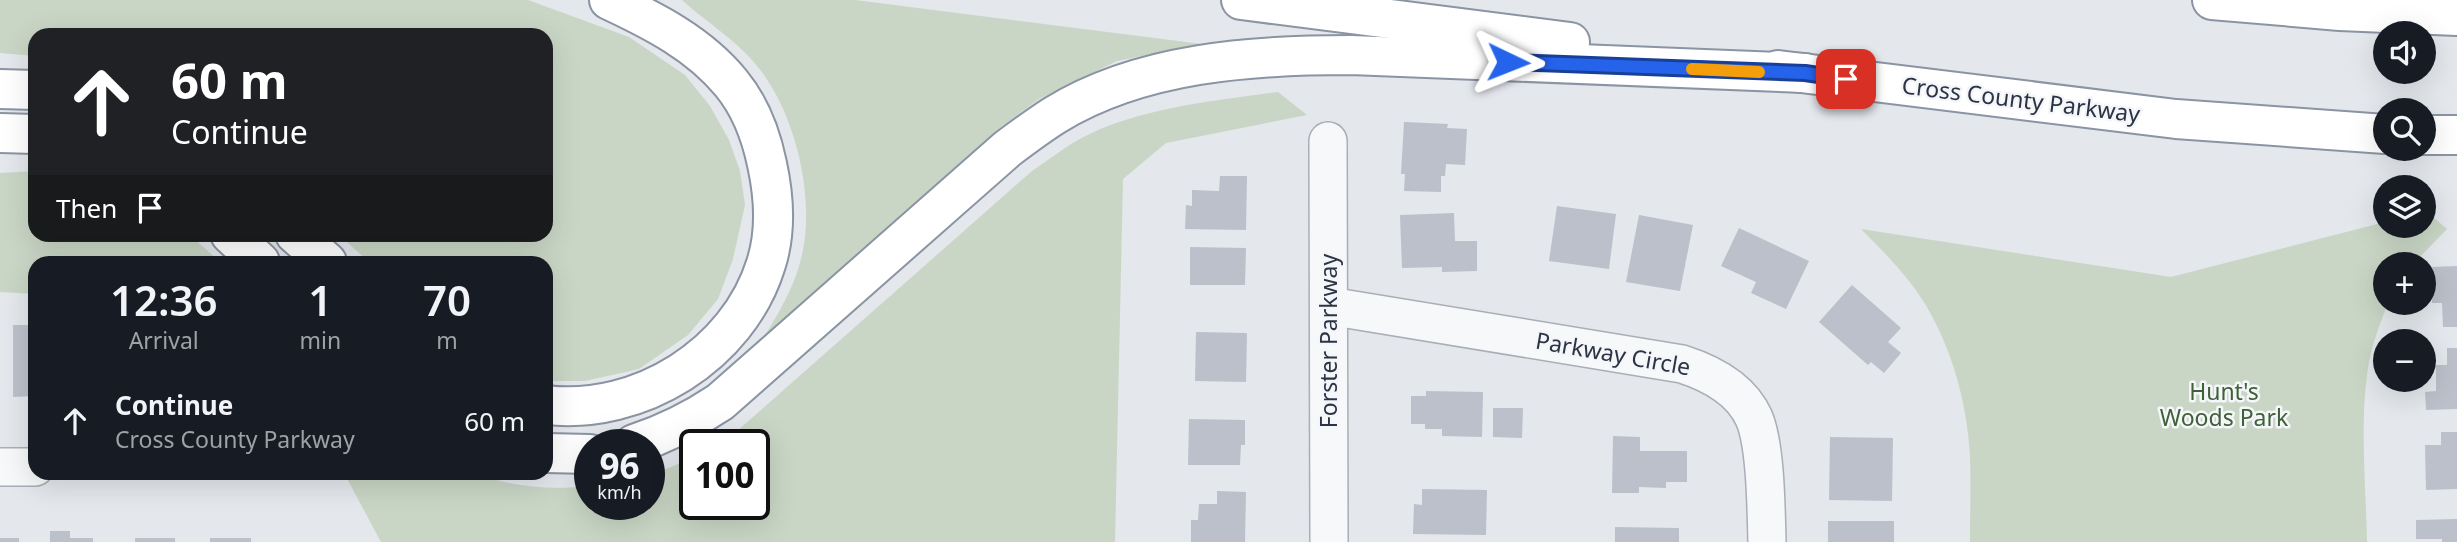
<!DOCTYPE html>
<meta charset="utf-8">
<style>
body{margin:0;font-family:"Noto Sans",sans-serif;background:#20242c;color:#f1f3f6;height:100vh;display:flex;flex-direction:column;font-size:26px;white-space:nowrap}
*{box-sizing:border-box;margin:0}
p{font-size:23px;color:#9ea1a6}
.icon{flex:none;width:38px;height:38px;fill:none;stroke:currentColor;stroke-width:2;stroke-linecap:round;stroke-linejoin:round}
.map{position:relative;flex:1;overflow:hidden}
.details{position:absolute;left:28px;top:256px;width:525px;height:224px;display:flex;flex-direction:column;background:#171b24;border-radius:21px;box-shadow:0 7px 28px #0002}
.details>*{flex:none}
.guide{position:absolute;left:28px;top:28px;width:525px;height:214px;border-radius:21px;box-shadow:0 7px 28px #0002;background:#202124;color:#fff;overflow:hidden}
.buttons{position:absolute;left:2373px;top:21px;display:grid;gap:14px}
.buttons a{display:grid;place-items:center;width:63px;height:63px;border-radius:50%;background:#171b24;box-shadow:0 7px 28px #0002;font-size:35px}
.speed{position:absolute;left:574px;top:429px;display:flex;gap:14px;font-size:35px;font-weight:700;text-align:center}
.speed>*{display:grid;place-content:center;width:91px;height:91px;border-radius:50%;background:#171b24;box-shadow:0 7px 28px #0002;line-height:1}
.speed small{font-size:18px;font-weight:400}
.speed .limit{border:4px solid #111;border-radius:10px;background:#fff;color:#111}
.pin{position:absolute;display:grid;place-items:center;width:60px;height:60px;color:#fff;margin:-30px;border-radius:14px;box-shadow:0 4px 10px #0006}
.me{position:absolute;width:77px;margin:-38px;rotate:92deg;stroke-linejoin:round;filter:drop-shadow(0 0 5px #0008)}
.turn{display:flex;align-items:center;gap:24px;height:147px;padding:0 28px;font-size:32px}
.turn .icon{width:91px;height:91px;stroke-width:2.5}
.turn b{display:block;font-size:49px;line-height:60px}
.then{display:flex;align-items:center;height:66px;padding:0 28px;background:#0003;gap:14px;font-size:26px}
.eta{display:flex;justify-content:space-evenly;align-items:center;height:119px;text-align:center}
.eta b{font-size:42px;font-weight:600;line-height:49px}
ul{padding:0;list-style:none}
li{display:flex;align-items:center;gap:21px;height:91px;padding:0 28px}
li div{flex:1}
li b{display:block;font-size:26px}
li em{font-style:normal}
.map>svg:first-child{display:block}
</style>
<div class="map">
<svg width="2457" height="542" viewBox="0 0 2457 542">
<rect width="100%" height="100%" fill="#e4e7ec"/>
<g fill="#c9d6c5">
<path d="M 0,0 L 528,0 L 629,37 L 685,75 L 710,106 L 729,140 L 740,171 L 745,205 L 733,259 L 718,299 L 688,335 L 639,369 L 585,381 L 546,381 L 546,262 L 369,262 L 339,235 L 546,234 L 546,35 L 35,35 L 35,56 L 0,53 Z"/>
<path d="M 682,0 L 855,0 L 1202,44 L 1117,61 L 1039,99 L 1002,126 L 756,350 C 773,322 793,292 801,259 C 816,201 797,119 761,71 C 739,41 708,24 682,0 Z"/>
<path d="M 1278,92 L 1307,115 L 1166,143 L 1123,179 L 1115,542 L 381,542 L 344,473 L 477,473 C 512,488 553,490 590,486 L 590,504 L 649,504 L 649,476 L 695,457 L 695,504 L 754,504 L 754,444 L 718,444 L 728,439 L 1032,171 C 1047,161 1062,149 1078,140 C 1136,108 1213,101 1278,92 Z"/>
<path d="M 35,171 L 35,234 L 190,235 L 220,262 L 35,262 L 35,294 L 0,292 L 0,173 Z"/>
<path d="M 2424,211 L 2426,211 L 2447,229 L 2413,264 L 2385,264 L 2385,303 L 2388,303 C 2379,326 2370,349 2367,375 C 2360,427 2366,489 2367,542 L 1970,542 C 1970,513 1971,484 1970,456 C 1967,399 1949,336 1915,289 C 1899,267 1880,248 1861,229 L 2171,277 L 2385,222 L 2385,226 L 2424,226 Z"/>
</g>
<g fill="#bbc0ca">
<path d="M 1404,122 L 1448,124 L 1447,128 L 1467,129 L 1465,165 L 1446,164 L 1445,176 L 1441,176 L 1441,192 L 1404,191 L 1405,174 L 1401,174 Z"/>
<path d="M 1220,176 L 1247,176 L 1246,230 L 1185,229 L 1186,205 L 1192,206 L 1192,190 L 1219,191 Z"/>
<path d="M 1557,206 L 1616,214 L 1609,269 L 1549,261 Z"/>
<path d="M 1454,213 L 1455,241 L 1477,241 L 1477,271 L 1442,272 L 1442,267 L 1402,268 L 1400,215 Z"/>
<path d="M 1639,215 L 1693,225 L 1680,291 L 1626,282 Z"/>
<path d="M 1739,228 L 1809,261 L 1786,309 L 1751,293 L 1756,282 L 1721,266 Z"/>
<path d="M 1190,247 L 1246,248 L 1245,285 L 1190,285 Z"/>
<path d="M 2457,266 L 2457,327 L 2443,327 L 2442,303 L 2432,303 L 2431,267 Z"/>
<path d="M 1852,285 L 1901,328 L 1888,342 L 1901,353 L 1884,373 L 1871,362 L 1868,365 L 1819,322 Z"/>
<path d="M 13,325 L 35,325 L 35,396 L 13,397 Z"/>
<path d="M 1196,332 L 1247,333 L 1246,382 L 1195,381 Z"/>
<path d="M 2447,348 L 2457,348 L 2457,409 L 2426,410 L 2425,392 L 2436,391 L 2436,365 L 2447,365 Z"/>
<path d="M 1426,391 L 1483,392 L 1482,437 L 1442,436 L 1442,429 L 1425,429 L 1425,424 L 1411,424 L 1411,396 L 1426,396 Z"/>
<path d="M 1493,408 L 1523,408 L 1522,438 L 1493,437 Z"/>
<path d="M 1189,419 L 1245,420 L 1245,445 L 1241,445 L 1240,465 L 1188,465 Z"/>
<path d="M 2441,432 L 2457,432 L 2457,489 L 2426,490 L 2425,445 L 2441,445 Z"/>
<path d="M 1613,436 L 1640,437 L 1640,451 L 1687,451 L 1687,482 L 1666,482 L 1666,488 L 1639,487 L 1639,493 L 1612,493 Z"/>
<path d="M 1830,437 L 1893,438 L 1892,501 L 1829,500 Z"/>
<path d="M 1422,489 L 1487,490 L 1486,535 L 1413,534 L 1414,504 L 1422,505 Z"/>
<path d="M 1217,491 L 1246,492 L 1245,542 L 1191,542 L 1191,520 L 1198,520 L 1199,504 L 1217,504 Z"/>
<path d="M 2457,519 L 2457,542 L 2442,542 L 2442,539 L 2416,539 L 2416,520 Z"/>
<rect x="1828" y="521" width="66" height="21"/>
<path d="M 1615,527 L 1679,528 L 1679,542 L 1615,542 Z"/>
<path d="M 50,531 L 70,531 L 70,538 L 93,538 L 93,542 L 50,542 Z"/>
<rect x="0" y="538" width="19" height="4"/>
<rect x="135" y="538" width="40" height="4"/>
<rect x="210" y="538" width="41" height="4"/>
</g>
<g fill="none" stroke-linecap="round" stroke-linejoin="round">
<defs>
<g id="minor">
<path d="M 1328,141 L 1329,542"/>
<path d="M 1329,306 L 1682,364 C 1710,373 1741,389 1754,418 C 1766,446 1766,510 1767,542"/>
<path d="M 0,467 L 35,467"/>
</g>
<g id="motorway">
<path d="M 1241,0 L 1570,42"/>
<path d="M 2212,0 L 2340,11 L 2457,16"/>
<path d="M 1778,70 L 2176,119 L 2385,134"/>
<path d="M 0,89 L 35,90"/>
<path d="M 0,133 L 35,134"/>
<path d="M 2424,135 L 2457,135"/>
<path d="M 230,234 L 260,262"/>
<path d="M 295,234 L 327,262"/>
<path d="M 546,405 C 639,416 738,355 766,264 C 776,233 774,196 767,164 C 761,135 750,106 731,83 C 699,44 654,21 609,0"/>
<path d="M 634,444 C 665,434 693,420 720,402 L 1007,149 C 1023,137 1039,125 1055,115 C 1141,62 1253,55 1351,55 L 1805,73"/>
<path d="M 546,453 L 590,454"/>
</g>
</defs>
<use href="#minor" stroke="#a9aeb7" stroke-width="40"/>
<use href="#motorway" stroke="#8b94a3" stroke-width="42"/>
<use href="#minor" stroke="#f7f8fa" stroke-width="37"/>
<use href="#motorway" stroke="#fff" stroke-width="38"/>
</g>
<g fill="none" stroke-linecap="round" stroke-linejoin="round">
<defs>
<path id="route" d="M 1508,62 L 1805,73 L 1846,79"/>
</defs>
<use href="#route" stroke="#184099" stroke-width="18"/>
<use href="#route" stroke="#2563eb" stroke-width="12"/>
<path stroke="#f59e0b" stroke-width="12" d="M 1692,69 L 1759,72"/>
</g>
<g text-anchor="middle" stroke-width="5" stroke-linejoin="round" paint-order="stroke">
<g font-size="23" fill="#2b3445" stroke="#f4f6f9">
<text transform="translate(2021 100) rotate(7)" y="8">Cross County Parkway</text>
<text transform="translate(1329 341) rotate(-90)" y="8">Forster Parkway</text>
<text transform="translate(1613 354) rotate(10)" y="8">Parkway Circle</text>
</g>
<g font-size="23" fill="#3f6138" stroke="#f4f6f9">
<text x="2224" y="400">Hunt's<tspan x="2224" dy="26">Woods Park</tspan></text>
</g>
</g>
</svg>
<div class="buttons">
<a><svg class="icon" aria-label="sound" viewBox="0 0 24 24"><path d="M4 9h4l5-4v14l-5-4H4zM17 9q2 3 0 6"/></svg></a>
<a><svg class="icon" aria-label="search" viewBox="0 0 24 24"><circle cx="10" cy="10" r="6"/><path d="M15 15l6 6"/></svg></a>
<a><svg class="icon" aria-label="layers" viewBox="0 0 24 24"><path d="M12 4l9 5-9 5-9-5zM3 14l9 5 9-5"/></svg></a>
<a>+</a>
<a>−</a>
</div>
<div class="speed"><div>96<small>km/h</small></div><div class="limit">100</div></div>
<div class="pin" style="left:1846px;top:79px;background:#d93025"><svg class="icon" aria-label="arrive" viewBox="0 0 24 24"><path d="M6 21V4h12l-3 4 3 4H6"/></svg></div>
<svg class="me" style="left:1508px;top:62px" viewBox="-20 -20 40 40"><path d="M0-17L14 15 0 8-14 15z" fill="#2563eb" stroke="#fff" stroke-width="4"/></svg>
<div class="guide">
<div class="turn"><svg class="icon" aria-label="ahead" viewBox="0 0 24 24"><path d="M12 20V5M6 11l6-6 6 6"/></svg><div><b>60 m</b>Continue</div></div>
<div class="then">Then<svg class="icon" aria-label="arrive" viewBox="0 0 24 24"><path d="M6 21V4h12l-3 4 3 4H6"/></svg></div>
</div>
<section class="details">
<div class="eta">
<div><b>12:36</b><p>Arrival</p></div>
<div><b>1</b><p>min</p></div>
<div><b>70</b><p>m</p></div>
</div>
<ul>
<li><svg class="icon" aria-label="ahead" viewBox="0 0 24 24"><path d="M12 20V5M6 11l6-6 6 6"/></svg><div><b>Continue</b><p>Cross County Parkway</p></div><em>60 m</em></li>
</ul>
</section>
</div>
